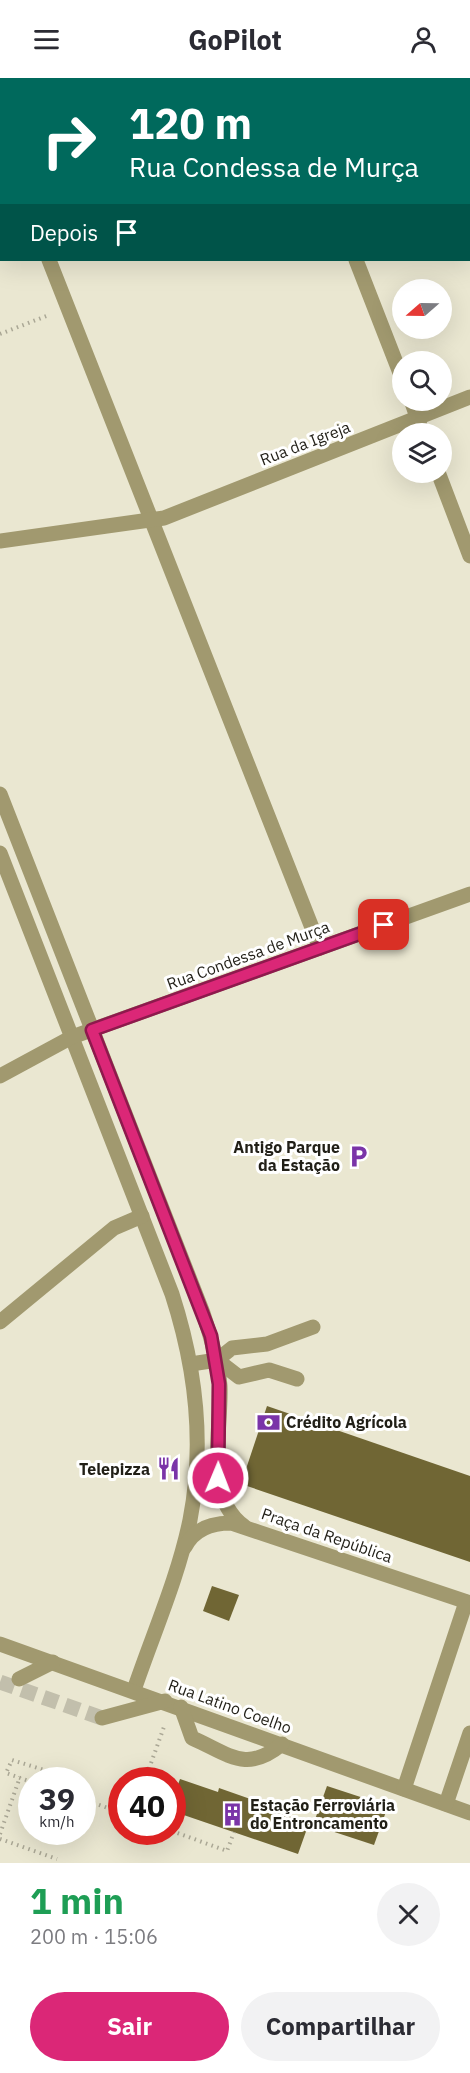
<!DOCTYPE html>
<html lang="pt">
<meta charset="utf-8">
<style>
body{margin:0;font-family:"IBM Plex Sans",sans-serif;background:#f2f2f3;color:#2b2b33;height:100vh;display:flex;flex-direction:column;font-size:22px;white-space:nowrap}
*{box-sizing:border-box;margin:0}
p{font-size:20px;color:#7c7c81}
.icon{flex:none;width:33px;height:33px;fill:none;stroke:currentColor;stroke-width:2;stroke-linecap:round;stroke-linejoin:round}
.map{position:relative;height:1785px;overflow:hidden}
.drawer{display:flex;flex-direction:column;background:#fff;flex:1}
.drawer>*{flex:none}
.guide{position:absolute;left:0px;top:0px;width:471px;height:183px;box-shadow:0 6px 24px #0002;background:#00695c;color:#fff;overflow:hidden}
.needle{width:39px;rotate:250deg}
.controls{position:absolute;left:392px;top:201px;display:grid;gap:12px}
.controls a{display:grid;place-items:center;width:60px;height:60px;border-radius:50%;background:#fff;box-shadow:0 6px 24px #0002;font-size:30px}
.speed{position:absolute;left:18px;top:1689px;display:flex;gap:12px;font-size:30px;font-weight:700;text-align:center}
.speed>*{display:grid;place-content:center;width:78px;height:78px;border-radius:50%;background:#fff;box-shadow:0 6px 24px #0002;line-height:1}
.speed small{font-size:15px;font-weight:400}
.speed .limit{border:9px solid #d22;background:#fff;color:#111}
.pin{position:absolute;display:grid;place-items:center;width:51px;height:51px;color:#fff;margin:-26px;border-radius:12px;box-shadow:0 3px 9px #0006}
.me{position:absolute;width:66px;margin:-33px;rotate:1deg;stroke-linejoin:round;filter:drop-shadow(0 0 4px #0008)}
.turn{display:flex;align-items:center;gap:21px;height:126px;padding:0 30px;font-size:27px}
.turn .icon{width:78px;height:78px;stroke-width:2.5}
.turn b{display:block;font-size:42px;line-height:51px}
.then{display:flex;align-items:center;height:57px;padding:0 30px;background:#0003;gap:12px;font-size:22px}
.round{display:grid;place-items:center;flex:none;width:63px;height:63px;border-radius:32px;background:#f2f2f3}
.headline{display:flex;align-items:center;justify-content:space-between;height:102px;padding:0 30px}
h1{font-size:36px;font-weight:700;line-height:45px;color:#1e9e55}
.button{display:flex;gap:12px;margin-top:auto;padding:12px 30px}
.button a{flex:1;height:69px;border-radius:36px;background:#db2777;color:#fff;font-size:24px;font-weight:700;line-height:69px;text-align:center}
.button a+a{background:#f2f2f3;color:#2b2b33}
header{display:flex;justify-content:space-between;align-items:center;height:78px;padding:0 30px;background:#fff;font-size:27px;font-weight:700}
.map>svg:first-child{display:block}
</style>
<header><svg class="icon" aria-label="menu" viewBox="0 0 24 24"><path d="M4 6h16M4 12h16M4 18h16"/></svg>GoPilot<svg class="icon" aria-label="person" viewBox="0 0 24 24"><circle cx="12" cy="8" r="4"/><path d="M4 21q1-7 8-7t8 7"/></svg></header>
<div class="map">
<svg width="470" height="1785" viewBox="0 0 470 1785">
<rect width="100%" height="100%" fill="#eae7d1"/>
<g fill="#706634">
<path d="M 267,1328 L 470,1398 L 470,1484 L 241,1406 Z"/>
<path d="M 212,1508 L 239,1517 L 229,1543 L 203,1533 Z"/>
<path d="M 180,1701 L 218,1714 L 219,1710 L 259,1724 L 258,1728 L 309,1745 L 298,1776 L 172,1733 L 172,1723 Z"/>
<path d="M 327,1708 L 388,1728 L 374,1767 L 313,1747 Z"/>
</g>
<g fill="none" stroke-linecap="round" stroke-linejoin="round">
<path stroke="#c2bfac" stroke-width="15" stroke-dasharray="15 8" stroke-linecap="butt" d="M 0,1604 L 102,1640"/>
<g stroke="#aaa795" stroke-width="4" stroke-dasharray="1.5 4.5" stroke-linecap="butt">
<path d="M 153,2 L 153,0"/>
<path d="M 0,256 L 49,237"/>
<path d="M 145,1702 L 165,1646"/>
<path d="M 32,1704 L 6,1695 L 12,1682 L 77,1702"/>
<path d="M 82,1709 L 87,1722"/>
<path d="M 82,1721 L 122,1735"/>
<path d="M 172,1753 L 227,1773 L 234,1754"/>
<path d="M 0,1756 L 20,1699"/>
<path d="M 0,1761 L 57,1781"/>
</g>
<g stroke="#a1996f" stroke-width="15">
<path d="M 287,0 L 287,2"/>
<path d="M 0,55 L 2,59"/>
<path d="M 49,182 L 320,870"/>
<path d="M 356,182 L 402,300"/>
<path d="M 411,322 L 423,356"/>
<path d="M 438,394 L 470,478"/>
<path d="M 0,463 L 164,440 L 470,319"/>
<path d="M 0,716 L 203,1235 C 211,1259 218,1283 220,1308 C 222,1352 203,1419 244,1448"/>
<path d="M 0,775 L 172,1216 C 196,1290 205,1365 190,1442 C 178,1500 153,1556 134,1612"/>
<path d="M 0,998 L 72,959 L 470,816"/>
<path d="M 0,1244 L 114,1150 L 142,1138"/>
<path d="M 217,1282 L 239,1299 L 269,1292 L 297,1301"/>
<path d="M 191,1286 L 217,1282 L 232,1270 L 267,1266 L 313,1249"/>
<path d="M 185,1469 C 194,1451 212,1445 231,1445 L 470,1525"/>
<path d="M 0,1566 L 470,1735"/>
<path d="M 19,1601 L 53,1584"/>
<path d="M 181,1629 L 192,1660 C 229,1676 246,1696 282,1666"/>
<path d="M 102,1640 L 165,1623"/>
<path d="M 404,1711 L 466,1524"/>
<path d="M 446,1726 L 470,1655"/>
</g>
</g>
<g fill="none" stroke-linecap="round" stroke-linejoin="round">
<defs>
<path id="route" d="M 218,1400 L 219,1306 L 211,1258 L 92,952 L 384,847"/>
</defs>
<use href="#route" stroke="#8e194d" stroke-width="15"/>
<use href="#route" stroke="#db2777" stroke-width="10"/>
</g>
<defs>
<symbol id="parking-bare" viewBox="-9 -9 18 18"><path d="M-3.5-5.5H1a3.5 3.5 0 0 1 0 7H-1V5.5H-3.5ZM-1-3.4V-.6H.8a1.4 1.4 0 0 0 0-2.8Z" fill="#7a34a8" stroke="#fff" stroke-width="2.5" paint-order="stroke"/></symbol>
<symbol id="bank-bare" viewBox="-9 -9 18 18"><path d="M-6-4H6V4H-6ZM0-2.3a2.3 2.3 0 1 0 0 4.6a2.3 2.3 0 1 0 0-4.6Z" fill="#7a34a8" stroke="#fff" stroke-width="2.5" paint-order="stroke"/></symbol>
<symbol id="restaurant-bare" viewBox="-9 -9 18 18"><path d="M-5-6h1v4h1v-4h1v4h1v-4h1v5L-1.5 .5V6h-2V.5L-5-1ZM5-6V6H3V1.5H1.5Q1.5-4 5-6Z" fill="#7a34a8" stroke="#fff" stroke-width="2.5" paint-order="stroke"/></symbol>
<symbol id="building-bare" viewBox="-9 -9 18 18"><path d="M-4-6H4V6H1V3H-1V6H-4ZM-2.5-4.3h1.7v1.8h-1.7ZM.8-4.3h1.7v1.8H.8ZM-2.5-1h1.7V.8h-1.7ZM.8-1h1.7V.8H.8Z" fill="#7a34a8" stroke="#fff" stroke-width="2.5" paint-order="stroke"/></symbol>
</defs>
<g fill-rule="evenodd">
<use href="#parking-bare" x="342" y="1062" width="33" height="33"/>
<use href="#bank-bare" x="252" y="1328" width="33" height="33"/>
<use href="#restaurant-bare" x="152" y="1374" width="33" height="33"/>
<use href="#building-bare" x="216" y="1720" width="33" height="33"/>
</g>
<g text-anchor="middle" stroke-width="6" stroke-linejoin="round" paint-order="stroke">
<g font-size="16" fill="#211f17" stroke="#fff">
<text transform="translate(305 365) rotate(-21)" y="6">Rua da Igreja</text>
<text transform="translate(248 877) rotate(-20)" y="6">Rua Condessa de Murça</text>
<text transform="translate(327 1457) rotate(19)" y="6">Praça da República</text>
<text transform="translate(230 1628) rotate(20)" y="6">Rua Latino Coelho</text>
</g>
<g font-size="16" font-weight="bold" fill="#211f17" stroke="#fff" text-anchor="end">
<text x="340" y="1075">Antigo Parque<tspan x="340" dy="18">da Estação</tspan></text>
<text x="286" y="1350" text-anchor="start">Crédito Agrícola</text>
<text x="150" y="1397">Telepizza</text>
<text x="250" y="1733" text-anchor="start">Estação Ferroviária<tspan x="250" dy="18">do Entroncamento</tspan></text>
</g>
</g>
</svg>
<div class="controls">
<a><svg class="needle" viewBox="-14 -14 28 28"><path d="M0-13l5 13h-10z" fill="#e53935"/><path d="M0 13l5-13h-10z" fill="#7c7c81"/></svg></a>
<a><svg class="icon" aria-label="search" viewBox="0 0 24 24"><circle cx="10" cy="10" r="6"/><path d="M15 15l6 6"/></svg></a>
<a><svg class="icon" aria-label="layers" viewBox="0 0 24 24"><path d="M12 4l9 5-9 5-9-5zM3 14l9 5 9-5"/></svg></a>
</div>
<div class="speed"><div>39<small>km/h</small></div><div class="limit">40</div></div>
<div class="pin" style="left:384px;top:847px;background:#d93025"><svg class="icon" aria-label="arrive" viewBox="0 0 24 24"><path d="M6 21V4h12l-3 4 3 4H6"/></svg></div>
<svg class="me" style="left:218px;top:1400px" viewBox="-20 -20 40 40"><circle r="17" fill="#db2777" stroke="#fff" stroke-width="3"/><path d="M0-11L8 9 0 5-8 9z" fill="#fff"/></svg>
<div class="guide">
<div class="turn"><svg class="icon" aria-label="right" viewBox="0 0 24 24"><path d="M7 20v-9h11M14 6l5 5-5 5"/></svg><div><b>120 m</b>Rua Condessa de Murça</div></div>
<div class="then">Depois<svg class="icon" aria-label="arrive" viewBox="0 0 24 24"><path d="M6 21V4h12l-3 4 3 4H6"/></svg></div>
</div>
</div>
<section class="drawer">
<div class="headline"><div><h1>1 min</h1><p>200 m · 15:06</p></div><a class="round"><svg class="icon" aria-label="close" viewBox="0 0 24 24"><path d="M6 6l12 12M18 6L6 18"/></svg></a></div>
<div class="button"><a>Sair</a><a>Compartilhar</a></div>
</section>
